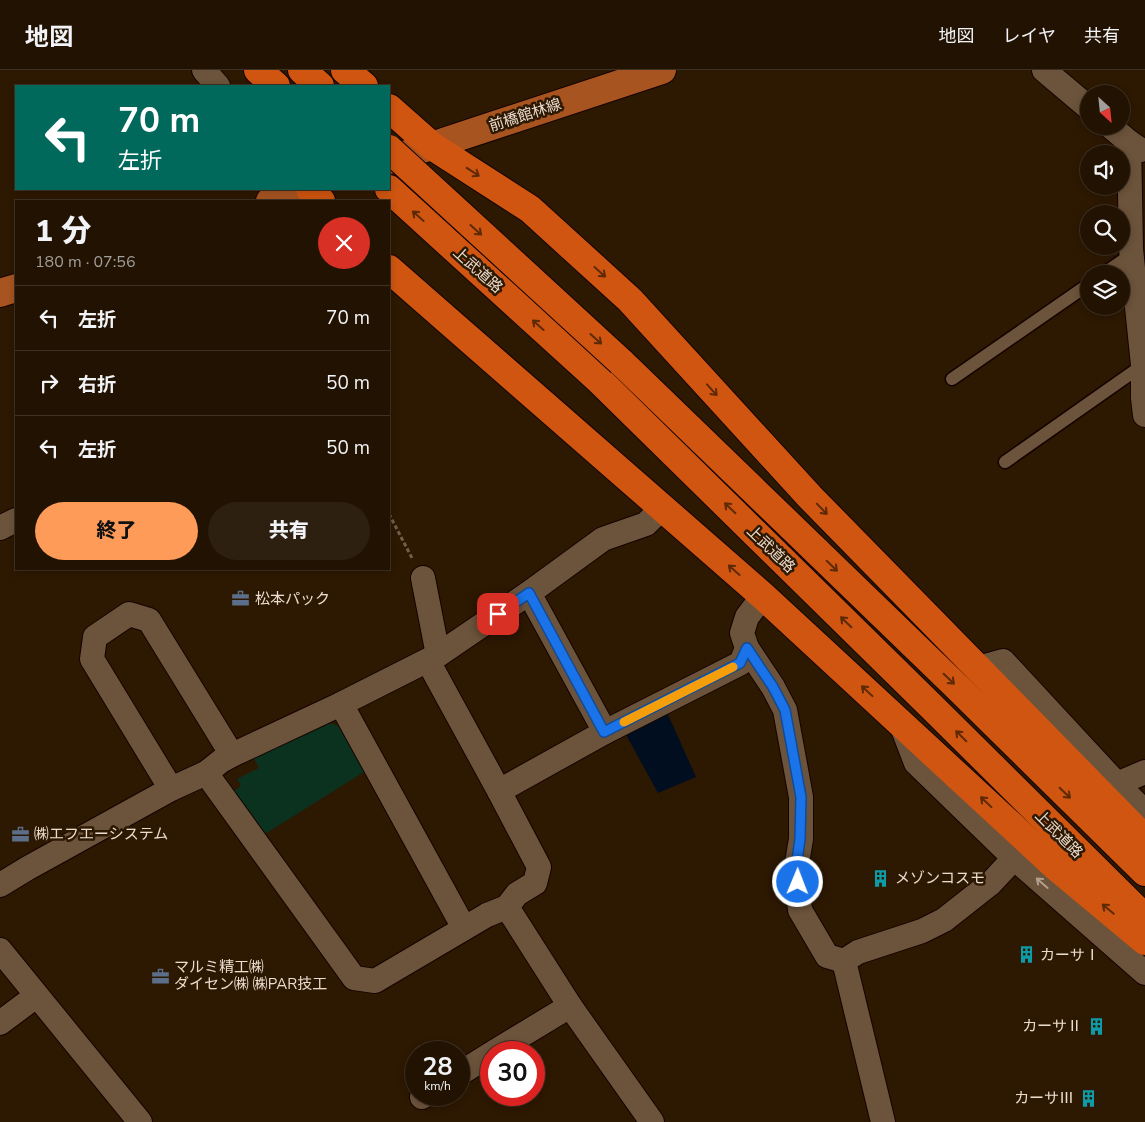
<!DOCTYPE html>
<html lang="ja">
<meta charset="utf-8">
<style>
body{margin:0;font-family:"Nunito Sans","Noto Sans JP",sans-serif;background:#2e2011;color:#f1f3f6;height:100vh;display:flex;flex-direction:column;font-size:19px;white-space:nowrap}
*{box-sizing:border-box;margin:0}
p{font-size:16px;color:#a29e99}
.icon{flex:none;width:28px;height:28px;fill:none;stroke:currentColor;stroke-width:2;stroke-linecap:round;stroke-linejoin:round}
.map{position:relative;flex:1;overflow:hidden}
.drawer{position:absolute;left:15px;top:130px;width:375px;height:370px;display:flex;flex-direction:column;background:#221202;border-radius:0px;box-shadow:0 2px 8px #0003,0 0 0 1px #3f3224}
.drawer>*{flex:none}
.banner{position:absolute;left:15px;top:15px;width:375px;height:105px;border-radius:0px;box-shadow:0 2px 8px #0003,0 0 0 1px #3f3224;background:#00695c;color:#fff;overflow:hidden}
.needle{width:32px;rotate:153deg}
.buttons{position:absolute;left:1080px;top:15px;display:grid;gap:10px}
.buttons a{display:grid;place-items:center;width:50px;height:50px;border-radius:50%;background:#221202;box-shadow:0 2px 8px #0003,0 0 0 1px #3f3224;font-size:25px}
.speed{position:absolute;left:405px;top:971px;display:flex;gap:10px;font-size:25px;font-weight:700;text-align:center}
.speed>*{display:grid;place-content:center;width:65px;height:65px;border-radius:50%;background:#221202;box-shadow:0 2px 8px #0003,0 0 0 1px #3f3224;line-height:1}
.speed small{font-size:12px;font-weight:400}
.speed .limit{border:8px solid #d22;background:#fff;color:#111}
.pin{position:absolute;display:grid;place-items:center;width:42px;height:42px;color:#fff;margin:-21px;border-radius:10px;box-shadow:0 2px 8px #0006}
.me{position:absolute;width:55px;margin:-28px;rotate:1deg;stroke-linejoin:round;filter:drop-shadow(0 0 4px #0008)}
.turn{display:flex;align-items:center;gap:18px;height:105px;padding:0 20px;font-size:22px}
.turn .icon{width:65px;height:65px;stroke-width:2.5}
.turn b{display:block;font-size:35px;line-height:42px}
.round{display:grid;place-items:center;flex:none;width:52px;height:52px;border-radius:26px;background:#2e2011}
.summary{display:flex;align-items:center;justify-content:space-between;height:85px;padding:0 20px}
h1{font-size:30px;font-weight:800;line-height:38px}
.primary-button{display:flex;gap:10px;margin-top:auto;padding:10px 20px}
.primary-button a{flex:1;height:58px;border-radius:30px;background:#fe9b58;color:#111;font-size:20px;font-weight:800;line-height:58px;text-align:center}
.primary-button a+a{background:#2e2011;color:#f1f3f6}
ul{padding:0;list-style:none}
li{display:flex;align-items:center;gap:15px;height:65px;padding:0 20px;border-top:1px solid #3f3224}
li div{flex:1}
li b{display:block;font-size:19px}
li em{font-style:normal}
header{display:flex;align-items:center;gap:30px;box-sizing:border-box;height:70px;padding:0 25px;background:#221202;border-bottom:1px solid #3f3224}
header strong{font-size:24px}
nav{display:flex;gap:28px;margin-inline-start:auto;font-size:18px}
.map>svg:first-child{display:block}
</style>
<header>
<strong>地図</strong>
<nav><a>地図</a><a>レイヤ</a><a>共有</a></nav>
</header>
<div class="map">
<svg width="1145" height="1052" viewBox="0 0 1145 1052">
<rect width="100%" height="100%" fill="#2d1802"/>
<path fill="#0b321f" d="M 322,651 L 339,656 L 364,702 L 265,764 L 260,762 L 231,723 L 241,716 L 237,709 L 259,698 L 252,685 Z"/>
<path fill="#000e1f" d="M 665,638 L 696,707 L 658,723 L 624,661 Z"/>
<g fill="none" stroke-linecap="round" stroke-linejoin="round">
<defs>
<g id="lane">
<path d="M 1103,204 L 1132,184"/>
<path d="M 952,309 L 1089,214"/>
<path d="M 1005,392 L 1143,295"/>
</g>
<g id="street">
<path d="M 204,0 L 218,16"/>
<path d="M 1044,0 L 1089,38"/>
<path d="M 1110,56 L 1129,72 L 1141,80"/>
<path d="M 1129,72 L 1131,179 L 1143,295 L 1143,328 L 1145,345"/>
<path d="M 0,458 L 16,450"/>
<path d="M 423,508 L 438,585"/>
<path d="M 529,523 L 605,662"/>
<path d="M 747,578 L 773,617 L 785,640 L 801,727 L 801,769 L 796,799 L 800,840 L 827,886 L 844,891 L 858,882 L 922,861 L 944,850 L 991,813 L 1014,788"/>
<path d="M 978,598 L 1003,591 L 1117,714 L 1145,742"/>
<path d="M 341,634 L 464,858"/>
<path d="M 901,654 L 916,693 L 1014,788 L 1145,903"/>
<path d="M 206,703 L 354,908 L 375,911 L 487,845 L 507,837 L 517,824 L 535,813 L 539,797 L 499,721 L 428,591"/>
<path d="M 1117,714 L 1145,702"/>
<path d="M 171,719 L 92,589 L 95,567 L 129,544 L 149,550 L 232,685"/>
<path d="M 499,721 L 605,662 L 741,593 L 747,578 L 742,563 L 747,547 L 763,526"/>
<path d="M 0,815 L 28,798 L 171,719 L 206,703 L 221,691 L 232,685 L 341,634 L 438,585 L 529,523 L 603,469 L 646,454 L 653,447 L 664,439"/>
<path d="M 507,837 L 570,936 L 652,1052"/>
<path d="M 0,880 L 140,1052"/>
<path d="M 844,891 L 883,1052"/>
<path d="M 0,953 L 36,926"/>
<path d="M 494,982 L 570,936"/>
<path d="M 459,1004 L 491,984"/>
<path d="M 422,1027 L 425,1025"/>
</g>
<g id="primary">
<path d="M 389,90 L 662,0"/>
<path d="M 270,131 L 306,119"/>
<path d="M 0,223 L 16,218"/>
</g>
<g id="highway">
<path d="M 258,0 L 276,16"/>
<path d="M 302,0 L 320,16"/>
<path d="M 345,0 L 364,16"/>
<path d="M 389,38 L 432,76 L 530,139 L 630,230 L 810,427 L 1145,769"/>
<path d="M 310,119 L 321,131"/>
<path d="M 389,119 L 600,311 L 934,639 L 1145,848"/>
<path d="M 389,199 L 763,526 L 1055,796 L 1145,871"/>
<path d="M 621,292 L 956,616 L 1145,802"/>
</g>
</defs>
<use href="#lane" stroke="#150300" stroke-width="15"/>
<use href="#street" stroke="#150300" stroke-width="26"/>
<use href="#primary" stroke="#150300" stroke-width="30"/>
<use href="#highway" stroke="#150300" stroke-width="30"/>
<path stroke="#715e4b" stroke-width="3" stroke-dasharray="4 2.5" stroke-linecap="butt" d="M 389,444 L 412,488"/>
<use href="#lane" stroke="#6c533b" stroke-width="12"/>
<use href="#street" stroke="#6c533b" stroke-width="24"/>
<use href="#primary" stroke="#a75421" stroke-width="28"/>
<use href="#highway" stroke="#cf5510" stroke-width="28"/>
<defs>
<path id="highway-bridge" d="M 389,79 L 621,292"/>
</defs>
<use href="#highway-bridge" stroke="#150300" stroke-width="30" stroke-linecap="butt"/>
<use href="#highway-bridge" stroke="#cf5510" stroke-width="28"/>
</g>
<defs><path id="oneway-shaft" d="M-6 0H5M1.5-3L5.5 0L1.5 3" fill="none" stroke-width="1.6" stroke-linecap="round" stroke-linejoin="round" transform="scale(1.25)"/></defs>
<g stroke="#5e2a06">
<use href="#oneway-shaft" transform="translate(473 102) rotate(33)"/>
<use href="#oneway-shaft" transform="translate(418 146) rotate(-138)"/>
<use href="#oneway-shaft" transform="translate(476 160) rotate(42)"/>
<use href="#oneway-shaft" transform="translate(600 202) rotate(42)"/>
<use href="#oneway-shaft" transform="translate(538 255) rotate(-138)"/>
<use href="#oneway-shaft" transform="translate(596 269) rotate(42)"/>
<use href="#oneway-shaft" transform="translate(712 320) rotate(48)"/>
<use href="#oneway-shaft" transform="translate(730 438) rotate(-136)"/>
<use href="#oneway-shaft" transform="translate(822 439) rotate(46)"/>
<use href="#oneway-shaft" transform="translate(832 496) rotate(44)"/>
<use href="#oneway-shaft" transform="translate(734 500) rotate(-139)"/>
<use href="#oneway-shaft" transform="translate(846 552) rotate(-136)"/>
<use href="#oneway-shaft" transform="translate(949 609) rotate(44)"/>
<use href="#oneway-shaft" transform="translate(867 621) rotate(-137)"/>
<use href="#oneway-shaft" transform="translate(961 666) rotate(-135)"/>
<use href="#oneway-shaft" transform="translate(1065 723) rotate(44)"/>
<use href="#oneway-shaft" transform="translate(986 732) rotate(-137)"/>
<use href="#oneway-shaft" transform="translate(1108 839) rotate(-140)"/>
</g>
<use stroke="#b29e8c" href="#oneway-shaft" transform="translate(1042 813) rotate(-139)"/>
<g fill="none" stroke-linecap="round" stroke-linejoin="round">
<defs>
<path id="route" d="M 498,544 L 529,523 L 604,662 L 740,593 L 747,578 L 773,617 L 785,640 L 801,727 L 800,769 L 796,798 L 798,812"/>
</defs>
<use href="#route" stroke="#114b97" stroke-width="12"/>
<use href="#route" stroke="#1a73e8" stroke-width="9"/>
<path stroke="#f59e0b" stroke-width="9" d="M 624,652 L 733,597"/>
</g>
<defs>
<symbol id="office-bare" viewBox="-9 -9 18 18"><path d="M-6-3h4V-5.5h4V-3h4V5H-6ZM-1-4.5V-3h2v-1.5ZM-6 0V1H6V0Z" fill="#5c6f8a" stroke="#2d1802" stroke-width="2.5" paint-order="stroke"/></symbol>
<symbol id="building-bare" viewBox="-9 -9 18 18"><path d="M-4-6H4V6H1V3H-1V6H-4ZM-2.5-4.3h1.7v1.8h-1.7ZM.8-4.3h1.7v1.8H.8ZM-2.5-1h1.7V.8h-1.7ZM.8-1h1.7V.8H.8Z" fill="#0f9aa8" stroke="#2d1802" stroke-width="2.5" paint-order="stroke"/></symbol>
</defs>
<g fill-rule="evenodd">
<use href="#office-bare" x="228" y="516" width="25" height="25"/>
<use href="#office-bare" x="8" y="752" width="25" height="25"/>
<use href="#building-bare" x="868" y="796" width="25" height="25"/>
<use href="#building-bare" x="1014" y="872" width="25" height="25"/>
<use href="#office-bare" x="148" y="894" width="25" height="25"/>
<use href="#building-bare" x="1084" y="944" width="25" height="25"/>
<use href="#building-bare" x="1076" y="1016" width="25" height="25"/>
</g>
<g text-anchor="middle" stroke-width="5" stroke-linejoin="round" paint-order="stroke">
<g font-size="15" fill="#ebdcce" stroke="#2d1802">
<text transform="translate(525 45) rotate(-18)" y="5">前橋館林線</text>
<text transform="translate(478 200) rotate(42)" y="5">上武道路</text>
<text transform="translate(771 479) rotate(44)" y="5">上武道路</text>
<text transform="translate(1059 764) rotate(45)" y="5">上武道路</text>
</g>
<g font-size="15" fill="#ebdcce" stroke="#2d1802" text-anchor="start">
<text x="255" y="534">松本パック</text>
<text x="34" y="769">㈱エフエーシステム</text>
<text x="895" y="813">メゾンコスモ</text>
<text x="1040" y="890">カーサⅠ</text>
<text x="174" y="902">マルミ精工㈱<tspan x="174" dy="17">ダイセン㈱ ㈱PAR技工</tspan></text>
<text x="1082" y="961" text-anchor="end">カーサⅡ</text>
<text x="1074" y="1033" text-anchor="end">カーサⅢ</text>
</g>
</g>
</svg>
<div class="buttons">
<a><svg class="needle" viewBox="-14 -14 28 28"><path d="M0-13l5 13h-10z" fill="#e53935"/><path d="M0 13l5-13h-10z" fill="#a29e99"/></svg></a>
<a><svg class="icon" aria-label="sound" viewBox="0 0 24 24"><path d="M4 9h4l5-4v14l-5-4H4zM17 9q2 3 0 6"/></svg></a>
<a><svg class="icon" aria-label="search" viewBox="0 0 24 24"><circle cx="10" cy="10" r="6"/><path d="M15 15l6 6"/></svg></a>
<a><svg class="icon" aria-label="layers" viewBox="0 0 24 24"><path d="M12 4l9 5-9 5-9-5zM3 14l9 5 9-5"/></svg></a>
</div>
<div class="speed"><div>28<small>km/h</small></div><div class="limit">30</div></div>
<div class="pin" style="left:498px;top:544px;background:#d93025"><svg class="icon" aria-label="arrive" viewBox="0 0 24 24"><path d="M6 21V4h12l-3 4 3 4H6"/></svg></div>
<svg class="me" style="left:798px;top:812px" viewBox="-20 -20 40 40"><circle r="17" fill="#1a73e8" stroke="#fff" stroke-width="3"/><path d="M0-11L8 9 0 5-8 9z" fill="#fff"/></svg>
<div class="banner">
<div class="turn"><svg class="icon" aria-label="left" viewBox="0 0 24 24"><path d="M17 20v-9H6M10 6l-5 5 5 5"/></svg><div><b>70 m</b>左折</div></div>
</div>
<section class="drawer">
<div class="summary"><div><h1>1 分</h1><p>180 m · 07:56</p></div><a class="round" style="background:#d93025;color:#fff"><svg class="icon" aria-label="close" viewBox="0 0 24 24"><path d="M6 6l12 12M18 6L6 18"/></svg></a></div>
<ul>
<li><svg class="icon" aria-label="left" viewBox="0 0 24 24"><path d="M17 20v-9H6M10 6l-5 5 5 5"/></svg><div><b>左折</b></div><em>70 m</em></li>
<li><svg class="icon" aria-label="right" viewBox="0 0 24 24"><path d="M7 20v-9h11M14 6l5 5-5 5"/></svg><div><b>右折</b></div><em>50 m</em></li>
<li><svg class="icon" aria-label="left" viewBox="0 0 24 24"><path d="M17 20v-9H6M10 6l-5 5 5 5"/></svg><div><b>左折</b></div><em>50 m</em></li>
</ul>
<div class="primary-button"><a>終了</a><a>共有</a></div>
</section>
</div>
